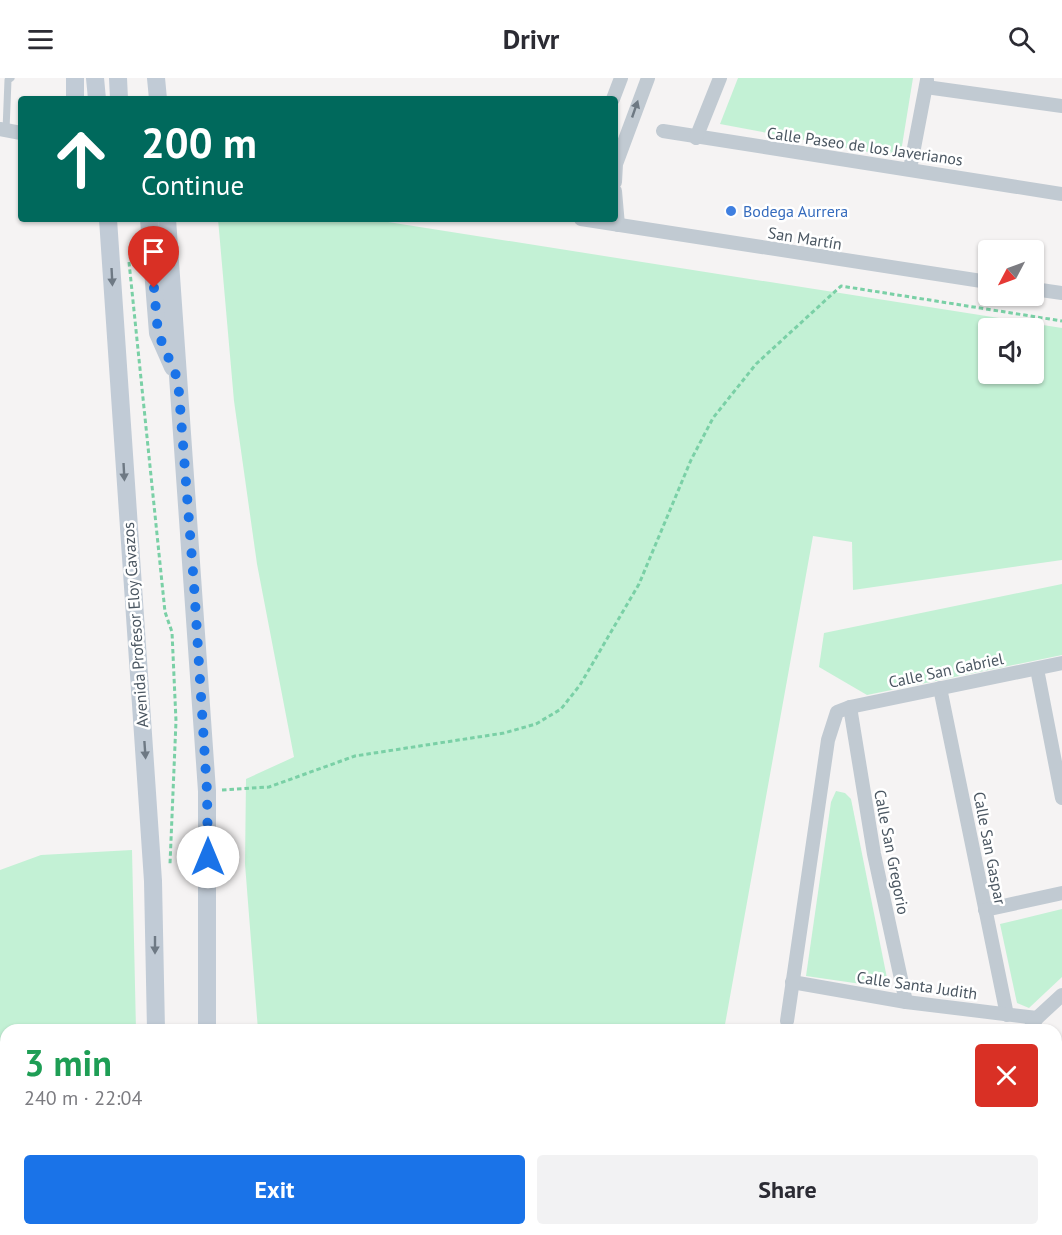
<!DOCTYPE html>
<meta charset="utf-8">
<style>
body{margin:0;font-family:"PT Sans",sans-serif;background:#f2f2f3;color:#2b2b33;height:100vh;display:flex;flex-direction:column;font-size:22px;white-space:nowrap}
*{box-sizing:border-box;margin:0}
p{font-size:20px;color:#7c7c81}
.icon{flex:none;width:33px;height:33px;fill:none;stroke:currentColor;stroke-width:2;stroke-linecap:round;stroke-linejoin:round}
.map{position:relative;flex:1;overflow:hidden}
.panel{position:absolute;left:0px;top:946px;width:1062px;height:212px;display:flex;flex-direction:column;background:#fff;border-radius:18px 18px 0 0;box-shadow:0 2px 4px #0004}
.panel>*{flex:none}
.banner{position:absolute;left:18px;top:18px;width:600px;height:126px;border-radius:6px;box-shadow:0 2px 4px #0004;background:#00695c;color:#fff;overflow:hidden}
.needle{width:39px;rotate:229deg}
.buttons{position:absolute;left:978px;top:162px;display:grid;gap:12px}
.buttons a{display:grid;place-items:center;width:66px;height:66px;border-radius:6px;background:#fff;box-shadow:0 2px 4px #0004;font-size:30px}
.pin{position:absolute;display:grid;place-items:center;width:51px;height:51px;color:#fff;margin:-62px -26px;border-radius:50% 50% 50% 0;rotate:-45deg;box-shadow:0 0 6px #0007}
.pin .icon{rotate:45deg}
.me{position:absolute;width:66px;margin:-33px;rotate:0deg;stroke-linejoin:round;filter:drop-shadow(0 0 4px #0008)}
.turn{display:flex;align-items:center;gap:21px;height:126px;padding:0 24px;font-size:27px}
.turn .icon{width:78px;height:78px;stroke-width:2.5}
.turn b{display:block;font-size:42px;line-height:51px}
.round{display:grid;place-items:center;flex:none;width:63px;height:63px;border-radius:6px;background:#f2f2f3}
.summary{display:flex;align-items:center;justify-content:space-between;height:102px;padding:0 24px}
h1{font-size:36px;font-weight:700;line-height:45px;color:#1e9e55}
.primary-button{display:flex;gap:12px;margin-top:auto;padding:12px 24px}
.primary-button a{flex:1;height:69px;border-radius:6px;background:#1a73e8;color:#fff;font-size:24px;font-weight:700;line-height:69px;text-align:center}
.primary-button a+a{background:#f2f2f3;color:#2b2b33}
header{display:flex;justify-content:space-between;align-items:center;height:78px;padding:0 24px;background:#fff;font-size:27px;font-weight:700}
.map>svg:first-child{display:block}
</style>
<header><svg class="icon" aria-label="menu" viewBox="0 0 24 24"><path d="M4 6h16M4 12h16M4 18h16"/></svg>Drivr<svg class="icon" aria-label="search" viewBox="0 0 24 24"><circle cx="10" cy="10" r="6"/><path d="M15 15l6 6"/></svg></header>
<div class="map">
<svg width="1062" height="1157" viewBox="0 0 1062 1157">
<rect width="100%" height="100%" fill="#f5f3f3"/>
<g fill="#c3f1d5" fill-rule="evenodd">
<path d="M 738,0 L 913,0 L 900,80 L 720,46 Z"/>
<path d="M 218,141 L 369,141 L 1062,250 L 1062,482 L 853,512 L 852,464 L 813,458 L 724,952 L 258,952 L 245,786 L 246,701 L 294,679 L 257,486 L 234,323 ZM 1034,250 L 1034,296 L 988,296 L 988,250 Z"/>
<path d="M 1062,506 L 1062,577 L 867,617 L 819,589 L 824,555 Z"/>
<path d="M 836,713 L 845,715 L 851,721 L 889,910 L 806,898 L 831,724 Z"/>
<path d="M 132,772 L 136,952 L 6,952 L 6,1152 L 133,1152 L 132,1157 L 0,1157 L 0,792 L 41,777 Z"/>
<path d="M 1062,831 L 1062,899 L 1029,930 L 1017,925 L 1000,846 Z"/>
<path d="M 273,1152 L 738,1152 L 738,1157 L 274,1157 Z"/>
<path d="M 884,1152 L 940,1152 L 939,1157 L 883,1157 Z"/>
</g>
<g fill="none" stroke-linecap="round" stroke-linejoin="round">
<g stroke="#7ad0a6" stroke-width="3" stroke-dasharray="4.5 3" stroke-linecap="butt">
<path d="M 129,184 L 165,534 L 172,554 L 176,643 L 170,786"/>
<path d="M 222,712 L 269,709 L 355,678 L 504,655 L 536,646 L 561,631 L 580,607 L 639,506 L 691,382 L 713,340 L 756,286 L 841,208 L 1062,243"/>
<path d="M 187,1157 L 187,1152"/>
</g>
<path stroke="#c1cad2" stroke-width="7" d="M 6,52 L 8,2 L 11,0"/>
<g stroke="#c1cad2" stroke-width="14">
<path d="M 926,9 L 1062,28"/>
<path d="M 613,21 L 621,0"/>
<path d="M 0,51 L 21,55"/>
<path d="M 663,53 L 1062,116"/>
<path d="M 696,60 L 720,0"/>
<path d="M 910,91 L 927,2"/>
<path d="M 615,104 L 616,86 L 648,0"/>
<path d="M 615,113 L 618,147"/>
<path d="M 581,141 L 988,204"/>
<path d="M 1034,211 L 1062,215"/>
<path d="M 1037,591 L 1062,720"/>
<path d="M 940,610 L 1007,937"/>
<path d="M 850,629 L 874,776 L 906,924"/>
<path d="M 985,832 L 1062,815"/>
<path d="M 792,904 L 906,924 L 1037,940"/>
<path d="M 787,943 L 828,662 L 837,634 L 850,629 L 1062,585"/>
<path d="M 1029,952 L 1037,940 L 1062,917"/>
<path d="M 754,1157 L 755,1152"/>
<path d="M 873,1157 L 874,1152"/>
<path d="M 952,1157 L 953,1152"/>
</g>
<path stroke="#c1cad2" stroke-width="16" d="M 1057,1157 L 1062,1128"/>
<g stroke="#c1cbd6" stroke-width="18">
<path d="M 75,0 L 75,21"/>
<path d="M 95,0 L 97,21"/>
<path d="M 118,0 L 119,21"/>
<path d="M 156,0 L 158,21"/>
<path d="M 108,141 L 153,803 L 156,952"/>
<path d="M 149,141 L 158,255 L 173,289"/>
<path d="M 167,141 L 207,713 L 207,952"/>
<path d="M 213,1152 L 213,1157"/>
<path d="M 155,1157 L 155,1152"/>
</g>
</g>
<defs><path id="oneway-solid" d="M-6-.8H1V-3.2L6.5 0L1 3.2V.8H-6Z" transform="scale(1.5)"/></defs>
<use fill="#6e7983" href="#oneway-solid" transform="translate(635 31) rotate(-71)"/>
<g fill="#6e7984">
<use href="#oneway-solid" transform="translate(112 199) rotate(87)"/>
<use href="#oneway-solid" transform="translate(124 394) rotate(87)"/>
<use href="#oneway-solid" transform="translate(145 672) rotate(86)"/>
<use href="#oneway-solid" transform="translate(155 867) rotate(90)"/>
</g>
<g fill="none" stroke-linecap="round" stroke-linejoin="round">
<path stroke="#1a73e8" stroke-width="10" stroke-dasharray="0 18" d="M 154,210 L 158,255 L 178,302 L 194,507 L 207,713 L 208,779"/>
</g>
<circle fill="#3f7fe0" stroke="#fff" stroke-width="2" cx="731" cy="133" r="6"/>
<g text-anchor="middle" stroke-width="5" stroke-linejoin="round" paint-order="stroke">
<g font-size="16" fill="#4a5661" stroke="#fff">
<text transform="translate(865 68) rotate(8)" y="6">Calle Paseo de los Javerianos</text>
<text transform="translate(805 160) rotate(9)" y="6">San Martín</text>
<text transform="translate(135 547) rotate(-94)" y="6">Avenida Profesor Eloy Cavazos</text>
<text transform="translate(946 592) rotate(-12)" y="6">Calle San Gabriel</text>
<text transform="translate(990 770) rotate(79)" y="6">Calle San Gaspar</text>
<text transform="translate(892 774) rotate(79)" y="6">Calle San Gregorio</text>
<text transform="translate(917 907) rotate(8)" y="6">Calle Santa Judith</text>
</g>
<g font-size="16" fill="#366cbe" stroke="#fff" text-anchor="start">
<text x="743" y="139">Bodega Aurrera</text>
</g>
</g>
</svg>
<div class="buttons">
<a><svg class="needle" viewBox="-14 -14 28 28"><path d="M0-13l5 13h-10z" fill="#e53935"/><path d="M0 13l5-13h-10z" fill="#7c7c81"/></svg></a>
<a><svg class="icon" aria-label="sound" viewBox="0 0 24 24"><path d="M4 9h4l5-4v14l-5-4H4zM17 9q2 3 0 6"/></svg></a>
</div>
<div class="pin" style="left:154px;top:210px;background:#d93025"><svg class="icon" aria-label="arrive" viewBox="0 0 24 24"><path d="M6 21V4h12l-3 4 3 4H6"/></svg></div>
<svg class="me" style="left:208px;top:779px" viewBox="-20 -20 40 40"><circle r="19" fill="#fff"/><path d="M0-13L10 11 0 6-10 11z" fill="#1a73e8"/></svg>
<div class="banner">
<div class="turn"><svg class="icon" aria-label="ahead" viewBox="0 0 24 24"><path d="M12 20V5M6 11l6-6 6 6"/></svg><div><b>200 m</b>Continue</div></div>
</div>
<section class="panel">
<div class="summary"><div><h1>3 min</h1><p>240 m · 22:04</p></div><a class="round" style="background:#d93025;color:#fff"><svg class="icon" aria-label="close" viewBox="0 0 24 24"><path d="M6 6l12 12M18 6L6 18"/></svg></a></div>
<div class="primary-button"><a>Exit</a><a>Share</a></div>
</section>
</div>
